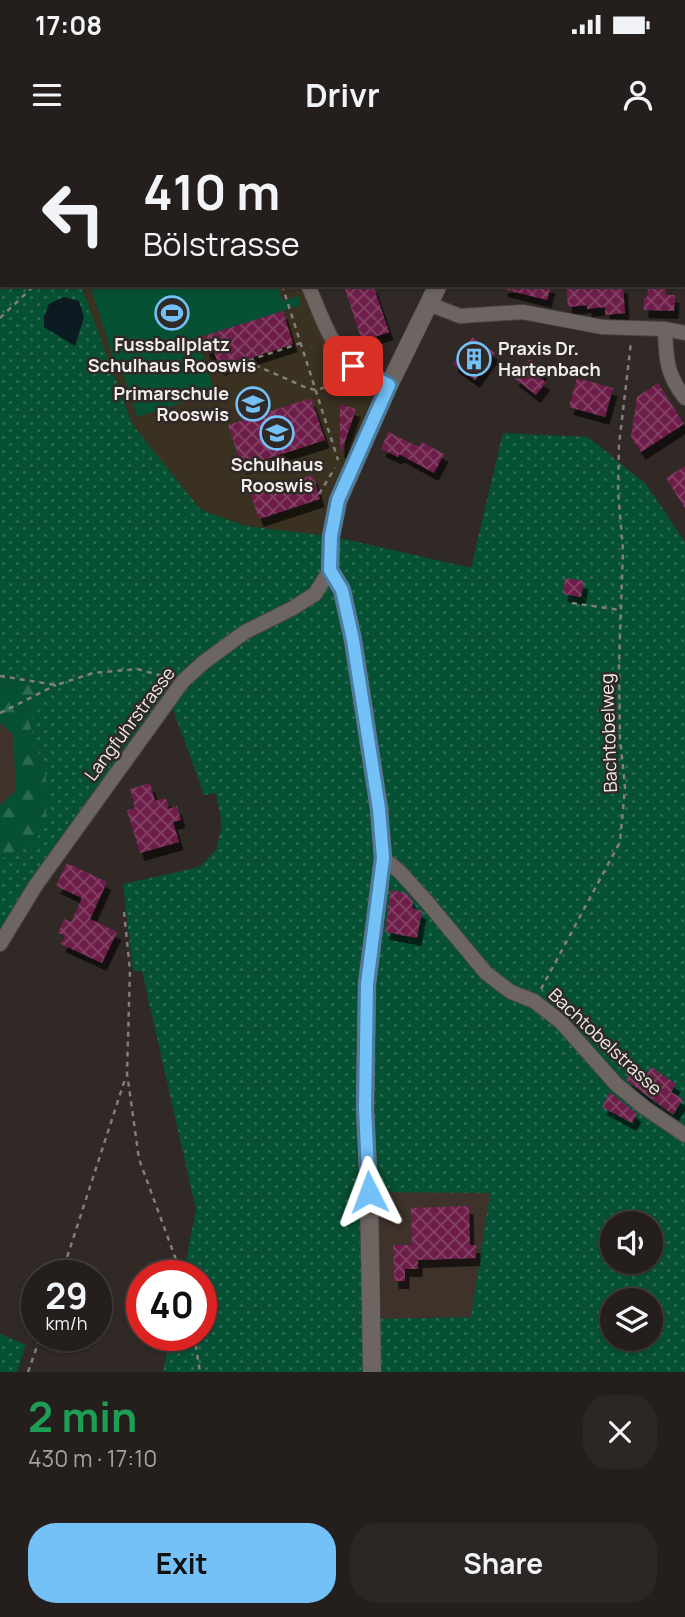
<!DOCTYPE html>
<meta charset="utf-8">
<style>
body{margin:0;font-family:Manrope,sans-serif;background:#2c2725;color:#f1f3f6;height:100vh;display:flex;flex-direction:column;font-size:26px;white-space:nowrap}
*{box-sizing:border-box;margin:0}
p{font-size:23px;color:#a3a2a3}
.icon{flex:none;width:38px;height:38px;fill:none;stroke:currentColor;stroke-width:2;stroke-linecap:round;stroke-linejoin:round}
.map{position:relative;height:1232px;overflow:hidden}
.panel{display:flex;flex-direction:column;background:#241f1c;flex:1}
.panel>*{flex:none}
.hud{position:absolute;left:0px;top:0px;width:686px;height:147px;box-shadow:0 2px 5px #0004,0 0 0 2px #413d3b;background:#241f1c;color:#f1f3f6;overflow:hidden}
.buttons{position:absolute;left:600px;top:1071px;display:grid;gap:14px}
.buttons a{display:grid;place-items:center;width:63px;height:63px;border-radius:50%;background:#241f1c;box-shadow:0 2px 5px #0004,0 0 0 2px #413d3b;font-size:35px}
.speed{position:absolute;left:21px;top:1120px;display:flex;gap:14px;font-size:35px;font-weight:700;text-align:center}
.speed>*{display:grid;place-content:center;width:91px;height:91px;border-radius:50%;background:#241f1c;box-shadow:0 2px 5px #0004,0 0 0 2px #413d3b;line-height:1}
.speed small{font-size:18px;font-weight:400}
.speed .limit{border:10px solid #d22;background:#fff;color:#111}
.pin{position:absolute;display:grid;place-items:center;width:60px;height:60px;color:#fff;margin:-30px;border-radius:14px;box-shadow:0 4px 10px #0006}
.me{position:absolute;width:77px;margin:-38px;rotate:357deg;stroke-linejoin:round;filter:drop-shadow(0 0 5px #0008)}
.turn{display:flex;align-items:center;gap:24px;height:147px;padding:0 28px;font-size:32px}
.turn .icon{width:91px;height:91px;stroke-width:2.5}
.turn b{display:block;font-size:49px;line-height:60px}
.round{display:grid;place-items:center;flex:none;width:74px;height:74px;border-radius:28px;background:#2c2725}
.headline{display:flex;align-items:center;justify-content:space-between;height:119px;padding:0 28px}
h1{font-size:42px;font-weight:700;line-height:52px;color:#1e9e55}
.action{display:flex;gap:14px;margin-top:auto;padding:14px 28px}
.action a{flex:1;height:80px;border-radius:28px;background:#73c1f6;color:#111;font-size:28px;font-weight:700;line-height:80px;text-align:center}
.action a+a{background:#2c2725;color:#f1f3f6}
.status{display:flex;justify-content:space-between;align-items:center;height:49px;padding:0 35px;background:#241f1c;direction:ltr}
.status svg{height:19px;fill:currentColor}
header{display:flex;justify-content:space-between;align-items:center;height:91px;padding:0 28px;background:#241f1c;font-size:32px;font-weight:700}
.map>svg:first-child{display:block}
</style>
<div class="status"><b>17:08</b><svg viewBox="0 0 49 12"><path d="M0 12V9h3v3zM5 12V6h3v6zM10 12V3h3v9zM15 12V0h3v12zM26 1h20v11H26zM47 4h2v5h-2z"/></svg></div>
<header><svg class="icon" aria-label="menu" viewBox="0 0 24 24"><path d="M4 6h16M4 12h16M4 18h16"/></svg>Drivr<svg class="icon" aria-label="person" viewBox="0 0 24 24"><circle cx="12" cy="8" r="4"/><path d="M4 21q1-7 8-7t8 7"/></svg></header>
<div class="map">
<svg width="685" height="1232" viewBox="0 0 685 1232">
<defs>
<pattern id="grass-dots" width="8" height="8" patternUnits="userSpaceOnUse" patternTransform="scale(1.75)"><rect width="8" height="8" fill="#065134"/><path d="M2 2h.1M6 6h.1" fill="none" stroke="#2b6a52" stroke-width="1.8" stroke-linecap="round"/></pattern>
<pattern id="forest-firs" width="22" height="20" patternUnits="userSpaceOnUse" patternTransform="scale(1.75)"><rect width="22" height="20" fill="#065134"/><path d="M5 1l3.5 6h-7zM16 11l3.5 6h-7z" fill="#2b6a52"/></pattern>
<pattern id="building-cross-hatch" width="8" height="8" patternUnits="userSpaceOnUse" patternTransform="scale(1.75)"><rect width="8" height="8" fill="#6e1f4a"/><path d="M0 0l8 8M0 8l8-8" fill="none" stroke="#834064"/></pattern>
<filter id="shadow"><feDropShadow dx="4.5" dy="8" stdDeviation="0" flood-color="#0009"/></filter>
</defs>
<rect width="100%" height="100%" fill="#302926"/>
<g fill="#3e322b">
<path d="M 0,583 L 14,594 L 16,651 L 0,665 Z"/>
<path d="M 369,1052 L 491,1052 L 472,1177 L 371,1179 Z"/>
</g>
<path fill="#3a3120" d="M 81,145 L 308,145 L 331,198 L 389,245 L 331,396 L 246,386 L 201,370 L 132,284 Z"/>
<g fill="url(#grass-dots)" fill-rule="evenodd">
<path d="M 0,0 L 236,0 L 237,2 L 2,2 L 2,145 L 81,145 L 132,284 L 201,370 L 246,386 L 331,396 L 471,428 L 503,293 L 588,297 L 646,344 L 685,402 L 685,1232 L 163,1232 L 171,1195 L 201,1195 L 201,1136 L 183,1136 L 196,1070 L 142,831 L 133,831 L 123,744 L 200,727 L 216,710 L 222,685 L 216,653 L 204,655 L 173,569 L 167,564 L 0,804 L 0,719 L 34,703 L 45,633 L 29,582 L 10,538 L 0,549 ZM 64,157 L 75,205 L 44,187 L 44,177 L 49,164 ZM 369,1052 L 490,1053 L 471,1177 L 371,1179 ZM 612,1083 L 651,1083 L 651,1122 L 612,1122 ZM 612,1160 L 651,1160 L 651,1199 L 612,1199 Z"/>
<path d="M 0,1194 L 26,1205 L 17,1232 L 0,1232 Z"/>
</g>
<path fill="url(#forest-firs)" d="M 10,538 L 56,545 L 29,582 L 45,633 L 49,657 L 43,688 L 34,703 L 0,719 L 0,665 L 16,651 L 13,594 L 0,583 L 0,550 Z"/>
<path fill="#065134" d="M 90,145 L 277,145 L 282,161 L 298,156 L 301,165 L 197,198 L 215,252 L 137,277 L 120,223 L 115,224 Z"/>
<path fill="#0c1b21" d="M 64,157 L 79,161 L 84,177 L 75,206 L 44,187 L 44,177 L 49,164 Z"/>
<g fill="url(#building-cross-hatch)" filter="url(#shadow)">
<path d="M 357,145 L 373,145 L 389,192 L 362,201 L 345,149 Z"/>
<path d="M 504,145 L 551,145 L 547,160 L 503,149 Z"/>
<path d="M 566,145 L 623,145 L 625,173 L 605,175 L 605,167 L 587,169 L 587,165 L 568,167 Z"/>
<path d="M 648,149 L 666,149 L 666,155 L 675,155 L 674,171 L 644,170 L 644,157 L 647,158 Z"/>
<path d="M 283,171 L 293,204 L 220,228 L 214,212 L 207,214 L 201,197 Z"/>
<path d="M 472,197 L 495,213 L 475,240 L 453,224 Z"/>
<path d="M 530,219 L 544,229 L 538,237 L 546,242 L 536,255 L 514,238 Z"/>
<path d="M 577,238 L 613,248 L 605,277 L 569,267 Z"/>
<path d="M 658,243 L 684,284 L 641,312 L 631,297 L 637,257 Z"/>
<path d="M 311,258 L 325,300 L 242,327 L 228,285 Z"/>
<path d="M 340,264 L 356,269 L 342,310 L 340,310 Z"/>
<path d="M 388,292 L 419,307 L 422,302 L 444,314 L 434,333 L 399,314 L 398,317 L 381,309 Z"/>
<path d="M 685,326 L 685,369 L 666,338 Z"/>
<path d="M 313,335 L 320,359 L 259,379 L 251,355 Z"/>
<path d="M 565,438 L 584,441 L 581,457 L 563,454 Z"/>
<path d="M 150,643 L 155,661 L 166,658 L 169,669 L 177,666 L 181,680 L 173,682 L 179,702 L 140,713 L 127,670 L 135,668 L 130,649 Z"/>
<path d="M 67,723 L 107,742 L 90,779 L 117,792 L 102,823 L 61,804 L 65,796 L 58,793 L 64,779 L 71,782 L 82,758 L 56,746 Z"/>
<path d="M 391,750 L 406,753 L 413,761 L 412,768 L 422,771 L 417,798 L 385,792 Z"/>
<path d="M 651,927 L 676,944 L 671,952 L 683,959 L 673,975 L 626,940 L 632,929 L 645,937 Z"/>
<path d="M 610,952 L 637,974 L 632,983 L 602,967 Z"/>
<path d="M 469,1066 L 470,1105 L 476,1105 L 476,1118 L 418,1120 L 418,1129 L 405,1129 L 405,1141 L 394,1141 L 393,1105 L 412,1105 L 411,1068 Z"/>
</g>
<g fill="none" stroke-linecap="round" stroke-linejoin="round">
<defs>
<path id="service" d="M 605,0 L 605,2"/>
<g id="minor">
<path d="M 248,0 L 249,2"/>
<path d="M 388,2 L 390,0"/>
<path d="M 308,145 C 331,198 333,220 389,245"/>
<path d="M 429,164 L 460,176 L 523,172 L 602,187 L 665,189 L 685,193"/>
<path d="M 665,189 C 666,218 666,234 685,258"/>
<path d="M 383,718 L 400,732 L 427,762 L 486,833 L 511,852 L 534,861 L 561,882 L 616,944 L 645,968 L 685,995"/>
<path d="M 0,804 L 36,745 L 183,541 L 204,522 L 245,492 L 293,468 L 315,454 L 330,430"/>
</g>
<g id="tertiary">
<path d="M 526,2 L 526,0"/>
<path d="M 372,1232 L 369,1052 L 365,969 L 367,844 L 383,718 L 379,669 L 353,500 L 342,450 L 330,430 L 331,396 L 338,361 L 389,245 L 438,145"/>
</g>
</defs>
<use href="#service" stroke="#4c4744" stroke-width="9"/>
<use href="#minor" stroke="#4c4744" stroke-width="16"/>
<use href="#tertiary" stroke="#4c4744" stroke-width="19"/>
<g stroke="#847e7b" stroke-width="2.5" stroke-dasharray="5 5" stroke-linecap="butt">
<path d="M 125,0 L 126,2"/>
<path d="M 405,0 L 406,2"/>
<path d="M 282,145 L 338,320"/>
<path d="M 0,178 L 35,145"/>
<path d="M 246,221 L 307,248 L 316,250 L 350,240"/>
<path d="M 211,233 L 301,203"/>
<path d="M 319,354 L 335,328"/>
<path d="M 572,463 L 620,470"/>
<path d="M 0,536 L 56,545 L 93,533 L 137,529 L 170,538"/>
<path d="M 0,573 L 56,545"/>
<path d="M 124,772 L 130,830 L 127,933 L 139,1019 L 182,1136"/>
<path d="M 541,849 L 620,702 L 625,647 L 620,598 L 619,525 L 623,410 L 618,351 L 619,305 L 631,202"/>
<path d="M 61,1136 L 126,936"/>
<path d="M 194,1195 L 200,1232"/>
<path d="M 28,1232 L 41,1195"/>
</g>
<use href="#service" stroke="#6d6562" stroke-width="7"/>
<use href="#minor" stroke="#6d6562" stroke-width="14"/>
<use href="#tertiary" stroke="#6d6562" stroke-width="18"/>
</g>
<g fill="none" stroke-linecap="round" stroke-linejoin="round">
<defs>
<path id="route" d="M 353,226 L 389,245 L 338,360 L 331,396 L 330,430 L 342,450 L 353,500 L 379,669 L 383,718 L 367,844 L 365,968 L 369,1052"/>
</defs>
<use href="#route" stroke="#4b7da0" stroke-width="18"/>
<use href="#route" stroke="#73c1f6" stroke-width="12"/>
</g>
<defs>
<symbol id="stadium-ring" viewBox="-11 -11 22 22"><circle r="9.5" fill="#302926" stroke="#73c1f6" stroke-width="1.5"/><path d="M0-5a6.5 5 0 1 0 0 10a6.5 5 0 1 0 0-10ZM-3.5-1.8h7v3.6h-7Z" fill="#73c1f6"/></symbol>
<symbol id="building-ring" viewBox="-11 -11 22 22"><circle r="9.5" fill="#302926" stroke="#73c1f6" stroke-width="1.5"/><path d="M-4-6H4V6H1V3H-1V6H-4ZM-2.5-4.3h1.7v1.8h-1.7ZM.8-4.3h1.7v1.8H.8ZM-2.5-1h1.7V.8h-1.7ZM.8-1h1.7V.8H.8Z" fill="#73c1f6"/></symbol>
<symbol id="school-ring" viewBox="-11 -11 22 22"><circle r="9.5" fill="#302926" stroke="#73c1f6" stroke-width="1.5"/><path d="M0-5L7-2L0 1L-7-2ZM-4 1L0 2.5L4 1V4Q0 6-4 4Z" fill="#73c1f6"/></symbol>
</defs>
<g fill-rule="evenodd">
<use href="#stadium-ring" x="153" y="154" width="38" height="38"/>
<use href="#building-ring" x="455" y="200" width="38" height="38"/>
<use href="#school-ring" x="234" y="245" width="38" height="38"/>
<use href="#school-ring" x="258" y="274" width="38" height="38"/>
</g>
<g text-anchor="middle" stroke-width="5" stroke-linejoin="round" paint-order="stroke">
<g font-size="18" font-weight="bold" fill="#f1edeb" stroke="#302926">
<text x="172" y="211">Fussballplatz<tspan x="172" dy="21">Schulhaus Rooswis</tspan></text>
<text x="498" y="215" text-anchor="start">Praxis Dr.<tspan x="498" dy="21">Hartenbach</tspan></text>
<text x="229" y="260" text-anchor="end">Primarschule<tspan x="229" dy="21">Rooswis</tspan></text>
<text x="277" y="331">Schulhaus<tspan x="277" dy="21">Rooswis</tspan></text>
</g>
<g font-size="18" fill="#f1edeb" stroke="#302926">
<text transform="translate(130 584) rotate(-53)" y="6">Langfuhrstrasse</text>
<text transform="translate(609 593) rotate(-92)" y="6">Bachtobelweg</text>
<text transform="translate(605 902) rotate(43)" y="6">Bachtobelstrasse</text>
</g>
</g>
</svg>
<div class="buttons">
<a><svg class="icon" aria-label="sound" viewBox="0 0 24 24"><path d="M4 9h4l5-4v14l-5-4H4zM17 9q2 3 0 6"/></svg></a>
<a><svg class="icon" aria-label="layers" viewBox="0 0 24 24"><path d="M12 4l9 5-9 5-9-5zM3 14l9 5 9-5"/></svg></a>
</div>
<div class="speed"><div>29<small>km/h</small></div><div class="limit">40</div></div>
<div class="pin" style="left:353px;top:226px;background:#d93025"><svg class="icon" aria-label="arrive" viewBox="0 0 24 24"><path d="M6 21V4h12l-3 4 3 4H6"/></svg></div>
<svg class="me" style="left:369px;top:1052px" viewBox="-20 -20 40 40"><path d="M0-17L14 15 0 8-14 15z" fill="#73c1f6" stroke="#fff" stroke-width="4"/></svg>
<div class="hud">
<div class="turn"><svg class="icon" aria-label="left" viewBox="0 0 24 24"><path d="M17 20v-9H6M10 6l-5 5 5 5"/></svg><div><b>410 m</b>Bölstrasse</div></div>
</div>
</div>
<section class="panel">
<div class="headline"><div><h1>2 min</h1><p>430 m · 17:10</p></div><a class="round"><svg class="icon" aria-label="close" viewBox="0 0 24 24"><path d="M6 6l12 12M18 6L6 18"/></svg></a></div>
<div class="action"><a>Exit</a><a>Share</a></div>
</section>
